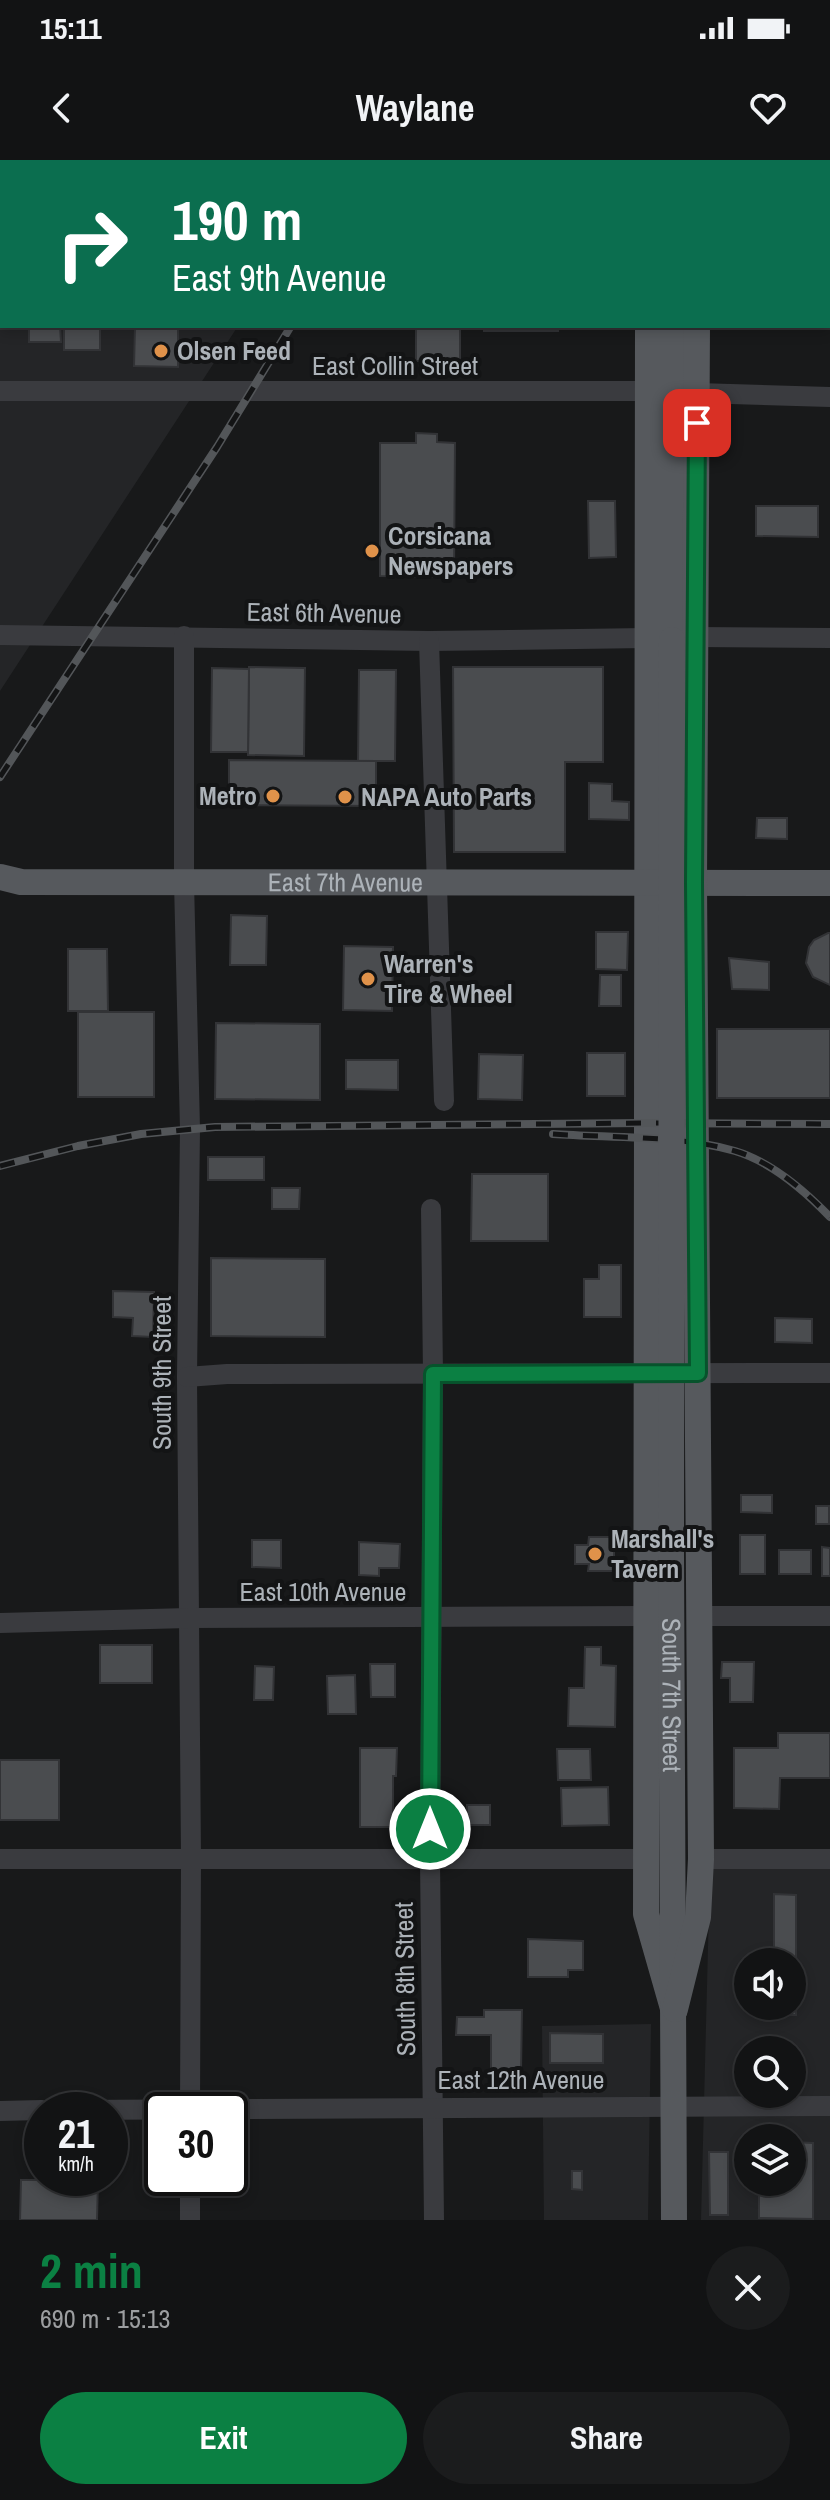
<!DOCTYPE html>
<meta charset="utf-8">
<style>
body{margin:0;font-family:"Archivo Narrow",sans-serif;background:#1b1c1d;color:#f1f3f6;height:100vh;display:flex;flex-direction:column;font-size:30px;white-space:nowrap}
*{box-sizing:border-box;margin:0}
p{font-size:26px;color:#9c9ea0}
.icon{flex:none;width:44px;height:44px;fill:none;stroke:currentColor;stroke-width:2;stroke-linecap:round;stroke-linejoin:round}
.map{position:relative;height:2060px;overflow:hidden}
.panel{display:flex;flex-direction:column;background:#121314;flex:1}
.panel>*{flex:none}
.banner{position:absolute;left:0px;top:0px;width:830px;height:168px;box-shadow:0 4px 12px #0003,0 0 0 2px #313234;background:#0b6e4f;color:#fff;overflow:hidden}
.buttons{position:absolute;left:734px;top:1788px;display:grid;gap:16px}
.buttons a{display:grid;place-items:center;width:72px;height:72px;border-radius:50%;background:#121314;box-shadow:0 4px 12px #0003,0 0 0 2px #313234;font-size:40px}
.speed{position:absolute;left:24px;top:1932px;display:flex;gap:16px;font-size:40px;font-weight:700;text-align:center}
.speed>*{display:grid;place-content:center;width:104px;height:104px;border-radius:50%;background:#121314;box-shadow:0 4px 12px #0003,0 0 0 2px #313234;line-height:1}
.speed small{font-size:20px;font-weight:400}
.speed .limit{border:4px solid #111;border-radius:12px;background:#fff;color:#111}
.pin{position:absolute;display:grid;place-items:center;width:68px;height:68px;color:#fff;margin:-34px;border-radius:16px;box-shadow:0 4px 12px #0006}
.me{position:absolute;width:88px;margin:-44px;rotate:0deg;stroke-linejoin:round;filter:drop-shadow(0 0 6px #0008)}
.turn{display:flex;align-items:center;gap:28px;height:168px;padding:0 40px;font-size:36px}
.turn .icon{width:104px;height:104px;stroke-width:2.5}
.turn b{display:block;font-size:56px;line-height:68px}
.round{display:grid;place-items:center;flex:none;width:84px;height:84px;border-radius:42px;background:#1b1c1d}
.overview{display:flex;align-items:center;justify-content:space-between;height:136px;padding:0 40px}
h1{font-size:48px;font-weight:700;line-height:60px;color:#0b8043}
.cta{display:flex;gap:16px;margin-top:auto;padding:16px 40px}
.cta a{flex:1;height:92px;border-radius:48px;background:#0b8043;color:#fff;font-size:32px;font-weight:700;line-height:92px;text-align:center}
.cta a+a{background:#1b1c1d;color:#f1f3f6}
.status{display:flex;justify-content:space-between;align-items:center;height:56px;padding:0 40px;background:#121314;direction:ltr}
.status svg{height:22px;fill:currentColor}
header{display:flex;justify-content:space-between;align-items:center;height:104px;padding:0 40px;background:#121314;font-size:36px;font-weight:700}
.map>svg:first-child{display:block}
</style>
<div class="status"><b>15:11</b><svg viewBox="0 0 49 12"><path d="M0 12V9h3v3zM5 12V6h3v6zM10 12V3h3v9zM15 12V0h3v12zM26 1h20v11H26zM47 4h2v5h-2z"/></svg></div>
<header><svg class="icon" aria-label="back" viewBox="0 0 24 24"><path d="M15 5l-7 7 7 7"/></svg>Waylane<svg class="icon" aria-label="heart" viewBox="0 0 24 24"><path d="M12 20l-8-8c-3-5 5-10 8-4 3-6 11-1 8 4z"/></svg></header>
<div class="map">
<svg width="830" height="2060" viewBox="0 0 830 2060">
<rect width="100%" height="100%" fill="#18191a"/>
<g fill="#242527" fill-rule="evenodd">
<path d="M 0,0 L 330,0 L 2,2 L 2,166 L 238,166 L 0,531 Z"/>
<path d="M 710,1709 L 830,1709 L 830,2060 L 701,2060 ZM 748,1802 L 792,1802 L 792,1846 L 748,1846 ZM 748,1890 L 792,1890 L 792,1934 L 748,1934 ZM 748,1978 L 792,1978 L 792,2022 L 748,2022 Z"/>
<path d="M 651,1864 L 648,2060 L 544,2060 L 542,1866 Z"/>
</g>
<g fill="#4a4c4f" stroke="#323336" stroke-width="2">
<rect x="22" y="0" width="93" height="2"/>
<rect x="132" y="0" width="94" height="2"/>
<rect x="244" y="0" width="54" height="2"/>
<path d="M 29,166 L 60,166 L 61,182 L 29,182 Z"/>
<rect x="64" y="166" width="36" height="24"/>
<path d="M 135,166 L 178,166 L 178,207 L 134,206 Z"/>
<rect x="416" y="166" width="44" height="35"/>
<rect x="484" y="166" width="74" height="5"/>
<path d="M 416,273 L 437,274 L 437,282 L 455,283 L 454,417 L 380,416 L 380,283 L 416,283 Z"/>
<path d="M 588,341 L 615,341 L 616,397 L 589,398 Z"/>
<path d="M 756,346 L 818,346 L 818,377 L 756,376 Z"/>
<path d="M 249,507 L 305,508 L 304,596 L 248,595 Z"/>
<path d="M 453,507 L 603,507 L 603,602 L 565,602 L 565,692 L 454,692 Z"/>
<path d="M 212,508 L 249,509 L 248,592 L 211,592 Z"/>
<path d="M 359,510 L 396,510 L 395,601 L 358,601 Z"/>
<path d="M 229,600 L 376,601 L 376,646 L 229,645 Z"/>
<path d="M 589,623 L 612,624 L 612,641 L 629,642 L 629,660 L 589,659 Z"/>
<path d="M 757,658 L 787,658 L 787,679 L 756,678 Z"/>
<path d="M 231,755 L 267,756 L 266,805 L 230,805 Z"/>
<path d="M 596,772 L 628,772 L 627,810 L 596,809 Z"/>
<path d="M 828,773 L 830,773 L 830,825 L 813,817 L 806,803 L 809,787 L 814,780 Z"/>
<path d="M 344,786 L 393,787 L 392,851 L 343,850 Z"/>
<path d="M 68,789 L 107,789 L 108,851 L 68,851 Z"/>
<path d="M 729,798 L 769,802 L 769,830 L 732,829 Z"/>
<path d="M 600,815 L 621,815 L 621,846 L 599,846 Z"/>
<rect x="78" y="852" width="76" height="85"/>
<path d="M 216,863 L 320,864 L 320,940 L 215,939 Z"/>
<rect x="717" y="869" width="113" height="69"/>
<rect x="587" y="893" width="38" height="43"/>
<path d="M 479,894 L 523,895 L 522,940 L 478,939 Z"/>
<path d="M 346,900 L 398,900 L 398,930 L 346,929 Z"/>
<rect x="208" y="997" width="56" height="23"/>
<path d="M 472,1014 L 548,1014 L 548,1081 L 471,1081 Z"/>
<path d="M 272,1028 L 300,1028 L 299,1049 L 272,1049 Z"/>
<path d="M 211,1098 L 325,1099 L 325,1177 L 211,1176 Z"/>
<path d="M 599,1105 L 621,1105 L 621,1157 L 584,1157 L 584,1119 L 599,1119 Z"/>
<path d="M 113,1131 L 154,1132 L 153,1177 L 132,1176 L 133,1158 L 113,1157 Z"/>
<path d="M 775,1158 L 812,1159 L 812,1183 L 775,1182 Z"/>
<path d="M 741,1335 L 772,1335 L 772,1353 L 741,1352 Z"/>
<rect x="816" y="1346" width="13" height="18"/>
<rect x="740" y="1375" width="25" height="39"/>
<path d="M 589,1377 L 614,1377 L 614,1411 L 588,1411 L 589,1404 L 575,1404 L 575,1385 L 588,1385 Z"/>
<path d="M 252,1380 L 281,1380 L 281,1408 L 252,1407 Z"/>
<path d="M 359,1382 L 400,1384 L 399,1408 L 379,1408 L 379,1416 L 359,1415 Z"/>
<path d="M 822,1387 L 830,1388 L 830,1416 L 822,1416 Z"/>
<rect x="779" y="1390" width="32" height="24"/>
<rect x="100" y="1485" width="52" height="38"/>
<path d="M 585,1487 L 601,1487 L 601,1505 L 616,1506 L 615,1567 L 568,1566 L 569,1528 L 584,1528 Z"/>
<path d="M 722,1502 L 754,1502 L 753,1542 L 730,1542 L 730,1518 L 721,1518 Z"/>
<path d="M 370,1504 L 395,1504 L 395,1537 L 371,1537 Z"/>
<path d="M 255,1506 L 274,1507 L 273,1540 L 254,1540 Z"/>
<path d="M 355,1515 L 356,1554 L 328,1554 L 327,1516 Z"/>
<path d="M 778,1573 L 830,1573 L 830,1618 L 780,1618 L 779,1649 L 734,1648 L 734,1588 L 778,1588 Z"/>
<path d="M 360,1588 L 397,1588 L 396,1616 L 393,1616 L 393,1667 L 360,1667 Z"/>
<path d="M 557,1589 L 590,1589 L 591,1620 L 558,1620 Z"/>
<rect x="0" y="1600" width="59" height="60"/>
<path d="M 608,1627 L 609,1665 L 562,1666 L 561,1628 Z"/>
<rect x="467" y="1645" width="23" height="20"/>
<path d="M 774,1734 L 796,1735 L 796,1855 L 774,1855 L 774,1846 L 792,1846 L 792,1802 L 774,1802 Z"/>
<path d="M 528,1779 L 583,1781 L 583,1810 L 568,1810 L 568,1817 L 528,1817 Z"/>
<path d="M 484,1850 L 522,1850 L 521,1911 L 491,1910 L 491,1875 L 456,1875 L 457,1857 L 484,1857 Z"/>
<path d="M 550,1873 L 603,1874 L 603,1903 L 550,1903 Z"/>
<path d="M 792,1982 L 813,1983 L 813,2059 L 759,2058 L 759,2022 L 792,2022 Z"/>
<path d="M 709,1992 L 728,1992 L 728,2055 L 710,2055 Z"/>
<path d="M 572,2011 L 582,2011 L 582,2030 L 572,2029 Z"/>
<path d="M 21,2020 L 98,2020 L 97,2060 L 20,2060 Z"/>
</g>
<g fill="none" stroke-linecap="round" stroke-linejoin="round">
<g stroke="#3a3b3f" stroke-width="20">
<path d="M 0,231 L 646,231"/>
<path d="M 697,233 L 830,237"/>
<path d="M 0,475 L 429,481 L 646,478"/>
<path d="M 184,476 L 184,722 L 190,969 L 187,1217 L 191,1698 L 190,1950"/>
<path d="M 695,477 L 830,478"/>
<path d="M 429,481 L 444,941"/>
<path d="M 431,1049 L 433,1214 L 430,1700 L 434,2060"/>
<path d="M 187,1217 L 227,1214 L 830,1213"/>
<path d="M 699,1456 L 830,1456"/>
<path d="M 0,1463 L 188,1458 L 646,1456"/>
<path d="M 0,1699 L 645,1699"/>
<path d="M 701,1699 L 830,1699"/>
<path d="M 68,1950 L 830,1946"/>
<path d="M 0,1951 L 42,1950"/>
<path d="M 190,2060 L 190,2018"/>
</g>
<g stroke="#56595d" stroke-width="26">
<path d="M 673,2 L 673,0"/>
<path d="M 648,166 L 646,1754 L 674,1852"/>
<path d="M 672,480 L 672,166"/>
<path id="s1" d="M 0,717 L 21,722 L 830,723"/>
<path id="s2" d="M 671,1393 L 674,2060"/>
<path d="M 675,1849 L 698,1757 L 701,1699 L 694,723 L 697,166"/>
</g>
<defs>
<g id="rail">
<path d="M 379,2 L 380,0"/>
<path d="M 0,617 L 217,287 L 291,166"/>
<path d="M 553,974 C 611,978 679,975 735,991 C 772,1002 804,1030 830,1057"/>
<path d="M 0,1006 L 78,986 L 141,974 L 215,967 L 646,963 L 830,964"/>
</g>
</defs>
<use href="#rail" stroke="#535659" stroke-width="8"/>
<use href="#rail" stroke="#131415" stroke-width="5" stroke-dasharray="15" stroke-linecap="butt"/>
<path stroke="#56595d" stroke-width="26" d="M 671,1393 L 672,480"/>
</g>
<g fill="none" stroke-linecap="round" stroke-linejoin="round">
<defs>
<path id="route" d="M 430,1669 L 433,1214 L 698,1213 L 694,723 L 697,263"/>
</defs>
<use href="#route" stroke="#07532c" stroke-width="20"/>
<use href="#route" stroke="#0b8043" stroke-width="14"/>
</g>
<g fill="#e0924a" stroke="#131415" stroke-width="3">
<circle cx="161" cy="191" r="8"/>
<circle cx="372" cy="391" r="8"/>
<circle cx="273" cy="636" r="8"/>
<circle cx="345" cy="637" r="8"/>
<circle cx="368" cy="819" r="8"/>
<circle cx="595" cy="1394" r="8"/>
</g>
<g text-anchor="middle" stroke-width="8" stroke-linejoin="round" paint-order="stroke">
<g font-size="26" font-weight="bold" fill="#acb2b8" stroke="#131415" text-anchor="start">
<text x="177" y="200">Olsen Feed</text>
<text x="388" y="385">Corsicana<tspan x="388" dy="30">Newspapers</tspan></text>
<text x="257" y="645" text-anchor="end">Metro</text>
<text x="361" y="646">NAPA Auto Parts</text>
<text x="384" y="813">Warren's<tspan x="384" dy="30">Tire &amp; Wheel</tspan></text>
<text x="611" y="1388">Marshall's<tspan x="611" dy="30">Tavern</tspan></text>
</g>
<g font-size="26" fill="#acb2b8" stroke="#131415">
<text x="395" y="215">East Collin Street</text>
<text transform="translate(324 453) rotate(1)" y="9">East 6th Avenue</text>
<text dy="9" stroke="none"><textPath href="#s1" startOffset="346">East 7th Avenue</textPath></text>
<text transform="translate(162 1213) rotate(-90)" y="9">South 9th Street</text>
<text x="323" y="1441">East 10th Avenue</text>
<text dy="9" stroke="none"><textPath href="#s2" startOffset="142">South 7th Street</textPath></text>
<text transform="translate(405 1819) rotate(-91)" y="9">South 8th Street</text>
<text x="521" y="1929">East 12th Avenue</text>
</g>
</g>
</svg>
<div class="buttons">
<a><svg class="icon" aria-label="sound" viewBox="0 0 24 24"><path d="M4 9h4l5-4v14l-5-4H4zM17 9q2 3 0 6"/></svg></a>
<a><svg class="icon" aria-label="search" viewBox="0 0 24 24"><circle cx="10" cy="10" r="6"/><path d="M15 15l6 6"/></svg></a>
<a><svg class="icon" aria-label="layers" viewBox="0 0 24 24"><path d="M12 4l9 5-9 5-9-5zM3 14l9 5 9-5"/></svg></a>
</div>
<div class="speed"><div>21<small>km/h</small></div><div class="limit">30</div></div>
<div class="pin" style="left:697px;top:263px;background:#d93025"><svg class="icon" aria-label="arrive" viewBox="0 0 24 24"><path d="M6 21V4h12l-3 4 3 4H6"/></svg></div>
<svg class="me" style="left:430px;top:1669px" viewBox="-20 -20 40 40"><circle r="17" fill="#0b8043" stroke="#fff" stroke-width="3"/><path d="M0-11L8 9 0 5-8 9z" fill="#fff"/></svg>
<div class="banner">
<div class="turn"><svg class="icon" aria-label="right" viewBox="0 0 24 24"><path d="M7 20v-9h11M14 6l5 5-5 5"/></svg><div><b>190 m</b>East 9th Avenue</div></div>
</div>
</div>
<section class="panel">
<div class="overview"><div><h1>2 min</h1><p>690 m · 15:13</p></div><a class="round"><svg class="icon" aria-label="close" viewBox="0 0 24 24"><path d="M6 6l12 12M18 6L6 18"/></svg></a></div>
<div class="cta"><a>Exit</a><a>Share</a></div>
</section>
